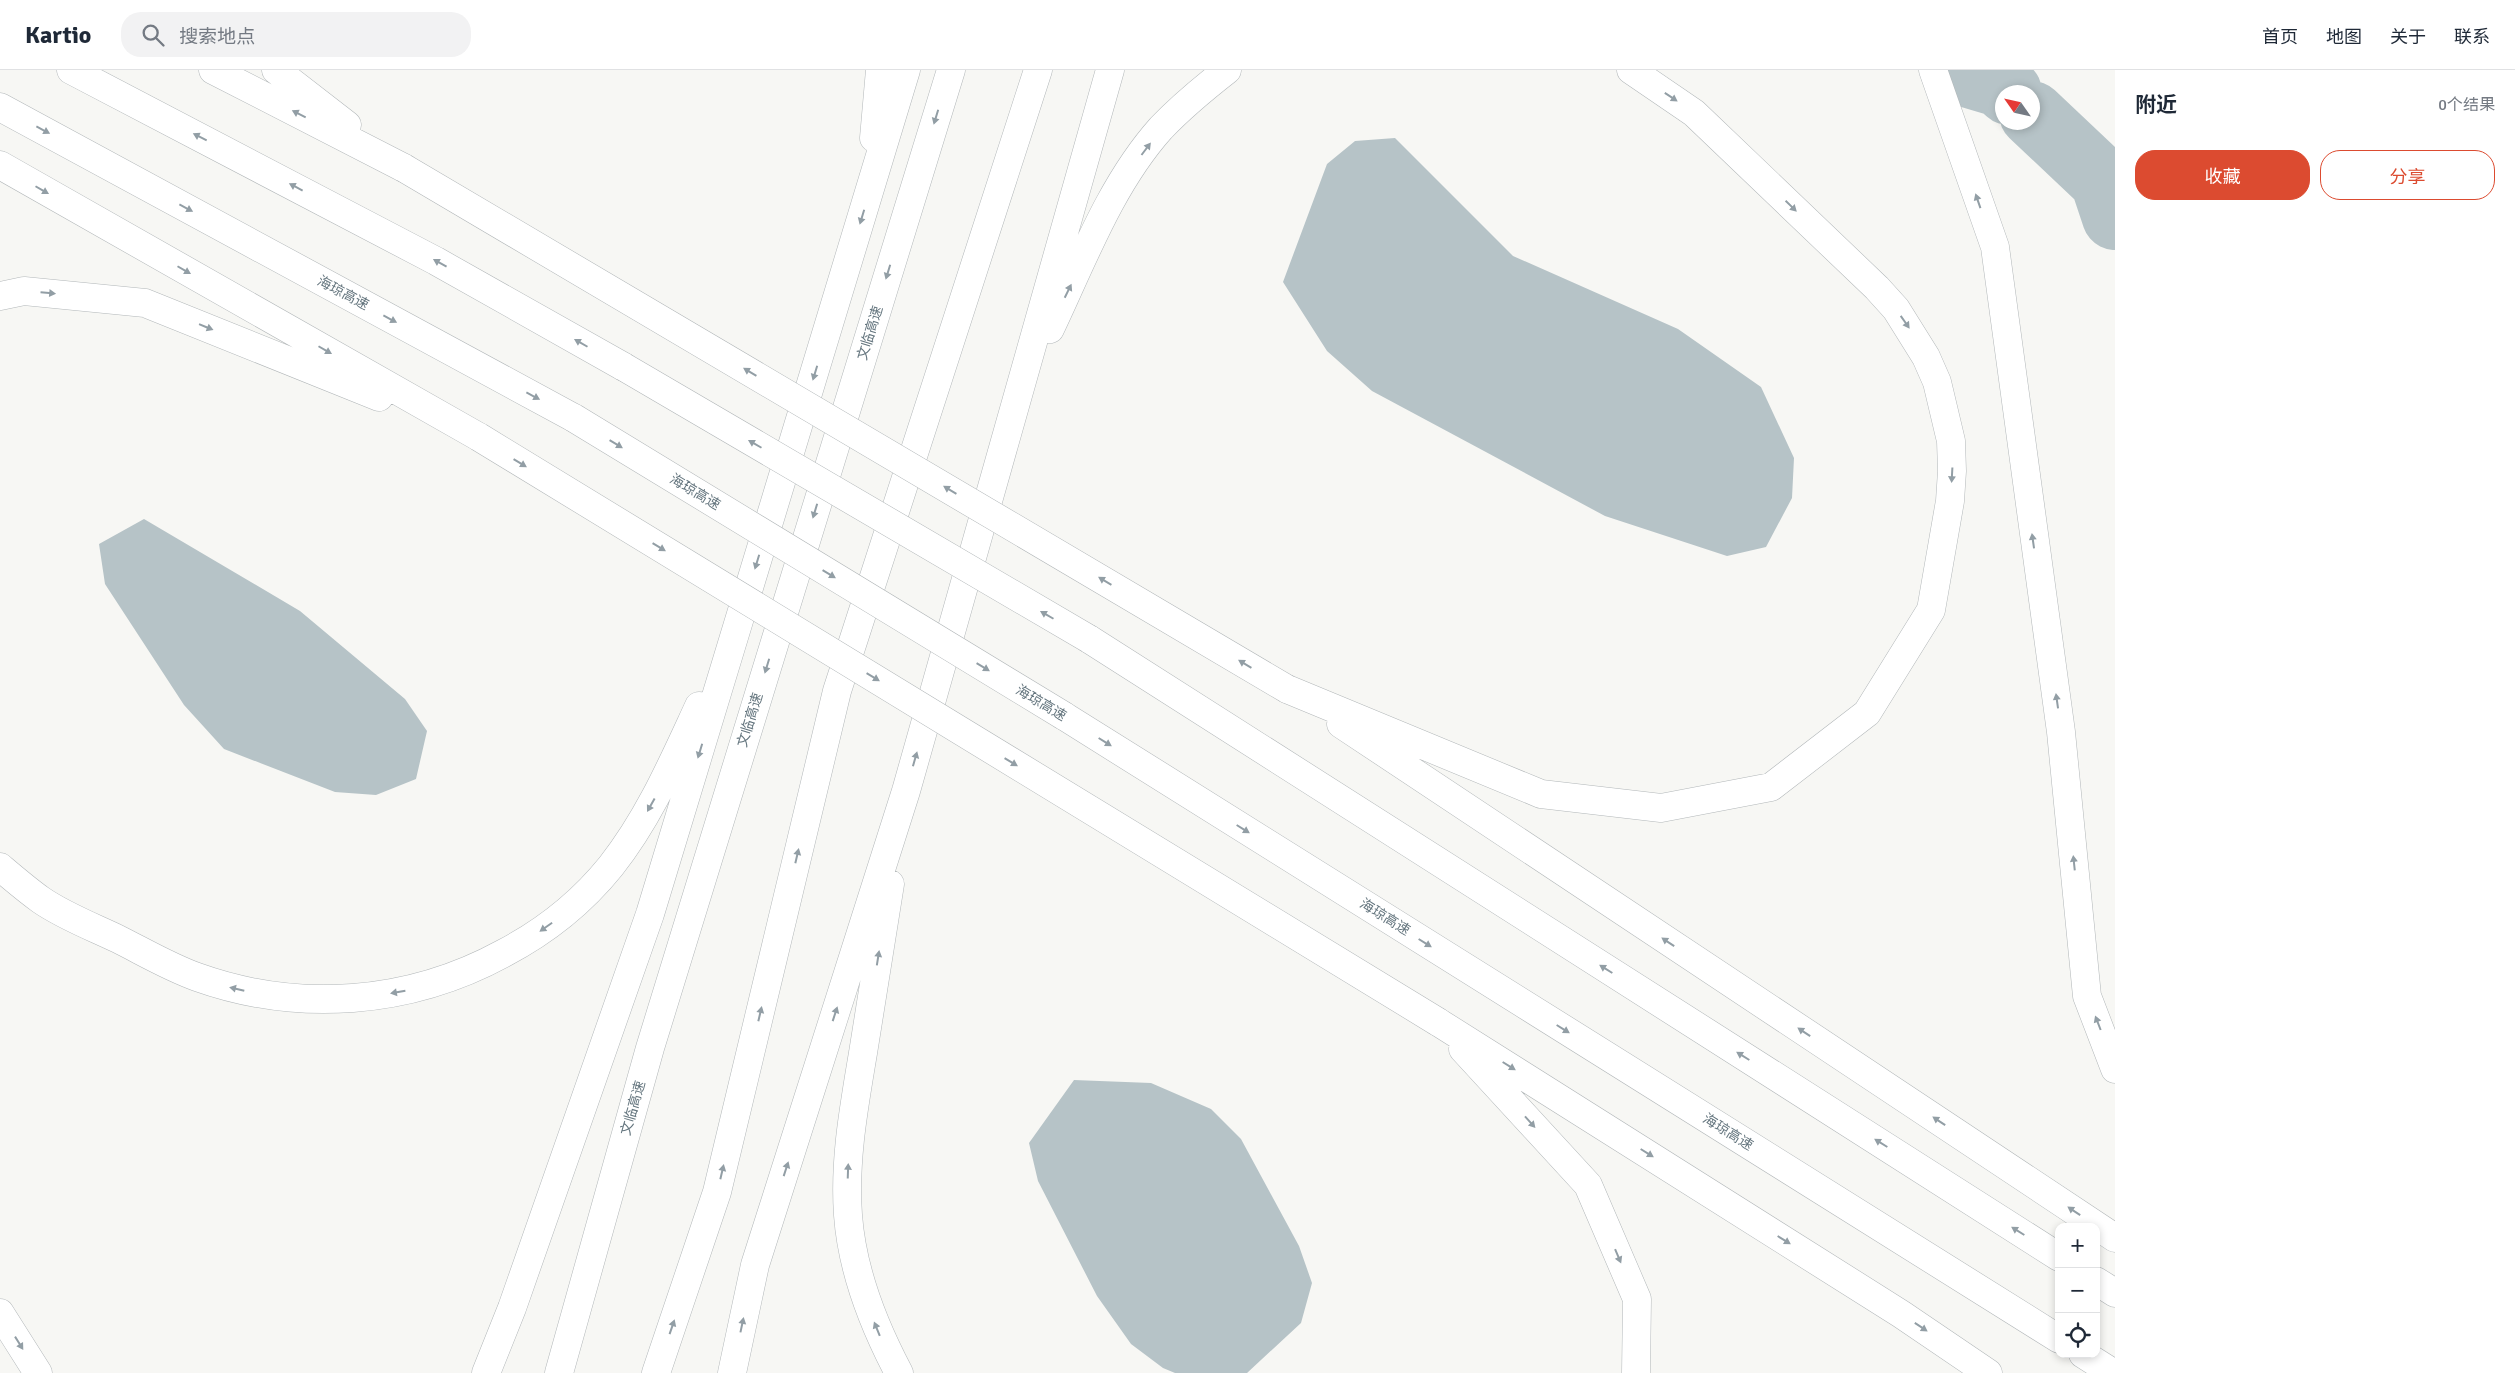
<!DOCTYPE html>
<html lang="zh">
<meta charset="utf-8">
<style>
:root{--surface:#fff;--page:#f2f2f3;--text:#1f2937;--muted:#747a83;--line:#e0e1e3;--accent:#dc4b30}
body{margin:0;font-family:Signika,"Noto Sans SC",sans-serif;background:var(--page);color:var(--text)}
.controls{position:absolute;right:15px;bottom:15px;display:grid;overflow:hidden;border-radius:10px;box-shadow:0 2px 8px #0003}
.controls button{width:45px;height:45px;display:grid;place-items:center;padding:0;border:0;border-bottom:1px solid var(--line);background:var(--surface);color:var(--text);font:25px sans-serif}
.compass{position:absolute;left:1995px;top:15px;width:45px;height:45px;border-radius:50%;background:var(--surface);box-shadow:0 2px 8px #0003;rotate:304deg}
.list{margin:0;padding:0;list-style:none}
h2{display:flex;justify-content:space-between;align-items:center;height:65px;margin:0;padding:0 20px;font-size:21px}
h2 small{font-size:16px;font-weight:400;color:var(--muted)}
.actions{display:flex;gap:10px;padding:15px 20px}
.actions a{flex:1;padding:11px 0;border:1px solid var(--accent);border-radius:20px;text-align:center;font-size:18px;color:var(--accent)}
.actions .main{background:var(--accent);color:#fff}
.icon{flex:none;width:28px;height:28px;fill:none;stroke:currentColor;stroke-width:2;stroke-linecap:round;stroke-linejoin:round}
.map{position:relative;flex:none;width:2115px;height:1303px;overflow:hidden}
header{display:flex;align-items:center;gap:30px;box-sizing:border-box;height:70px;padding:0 25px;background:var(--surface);border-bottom:1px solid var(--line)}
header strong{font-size:24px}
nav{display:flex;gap:28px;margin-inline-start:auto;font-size:18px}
.search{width:350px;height:45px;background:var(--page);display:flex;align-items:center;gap:12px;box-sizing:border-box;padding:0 18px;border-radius:20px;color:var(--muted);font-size:19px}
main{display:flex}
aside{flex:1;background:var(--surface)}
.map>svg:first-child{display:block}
.water{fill:#b6c3c7}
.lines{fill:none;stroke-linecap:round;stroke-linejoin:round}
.river{stroke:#b6c3c7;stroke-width:66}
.highway-casing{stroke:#b2b7b9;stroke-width:29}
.highway{stroke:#fff;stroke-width:28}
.highway-bridge-casing{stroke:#b2b7b9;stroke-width:29;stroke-linecap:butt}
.highway-bridge{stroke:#fff;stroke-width:28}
.oneway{fill:#929ea5}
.labels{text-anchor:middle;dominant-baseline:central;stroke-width:5;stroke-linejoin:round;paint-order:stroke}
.street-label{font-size:14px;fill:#64757e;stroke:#fff}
</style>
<header>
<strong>Kartio</strong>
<div class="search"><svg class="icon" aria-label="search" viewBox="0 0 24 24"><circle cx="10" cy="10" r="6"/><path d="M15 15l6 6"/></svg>搜索地点</div>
<nav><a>首页</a><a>地图</a><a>关于</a><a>联系</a></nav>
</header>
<main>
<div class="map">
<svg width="2115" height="1303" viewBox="0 0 2115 1303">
<rect width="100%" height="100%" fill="#f7f7f4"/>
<path class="water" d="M 1395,68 L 1513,186 L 1678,259 L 1761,317 L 1794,388 L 1792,428 L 1766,477 L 1727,486 L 1605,446 L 1372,321 L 1327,281 L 1283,212 L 1327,94 L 1355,71 Z
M 144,449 L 300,541 L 405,629 L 427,661 L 416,709 L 376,725 L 335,722 L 224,679 L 184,635 L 105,514 L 99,474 Z
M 1074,1010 L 1151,1013 L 1211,1039 L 1241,1069 L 1299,1176 L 1312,1213 L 1301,1253 L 1247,1303 L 1175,1303 L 1163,1298 L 1131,1274 L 1097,1226 L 1038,1111 L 1029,1073 Z"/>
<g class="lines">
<path class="river" d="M 1953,0 L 2000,14 L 2009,22
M 2032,44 L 2103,111 L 2115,147"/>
<g class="highway-casing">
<path id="highway" d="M 71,0 L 436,191 L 624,297
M 213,0 L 404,98
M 276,0 L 347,55
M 1933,0 L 1995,177 L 2061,662 L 2087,926 L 2115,999
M 0,37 L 574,348
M 874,68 L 880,0
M 0,95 L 479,367
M 0,226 L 24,221 L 145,233 L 379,327
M 1050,259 C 1082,192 1110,115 1161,58 C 1181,37 1204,18 1227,0
M 1089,569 L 2059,1187
M 1287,619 L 1541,724 L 1661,738 L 1771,717 L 1867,643 L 1931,540 L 1950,431 L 1952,401 L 1951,371 L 1937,312 L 1926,287 L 1896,239 L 1877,218 L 1694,43 L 1631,0
M 1064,646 L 2059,1269
M 1341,654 L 2115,1168
M 0,797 C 13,808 27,820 41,830 C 64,846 93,857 118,869 C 144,882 169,897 197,907 C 298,943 409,935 504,883 C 544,862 582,832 611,796 C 649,748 673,692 699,636
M 890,814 C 881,871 872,927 863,983 C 854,1037 844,1090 848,1145 C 852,1201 873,1254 899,1303
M 1438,952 L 1901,1244 L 1988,1303
M 1463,979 L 1588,1115 L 1637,1229 L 1636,1303
M 2096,1211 L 2115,1223
M 0,1243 L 38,1303
M 2083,1284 L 2113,1303
M 486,1303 L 512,1238 L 650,844 L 906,0
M 559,1303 L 650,978 L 951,0
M 656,1303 L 717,1122 L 837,621 L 1038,0
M 732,1303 L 755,1195 L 906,721 L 1110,0"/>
</g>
<use href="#highway" class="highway"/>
<g class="highway-bridge-casing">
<path id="highway-bridge" d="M 404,98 L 1287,619
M 624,297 L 1089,569
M 574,348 L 1064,646
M 479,367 L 1438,952"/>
</g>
<use href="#highway-bridge" class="highway-bridge"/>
</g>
<defs><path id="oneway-solid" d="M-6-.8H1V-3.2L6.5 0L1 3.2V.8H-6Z" transform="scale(1.25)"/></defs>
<g class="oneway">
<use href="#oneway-solid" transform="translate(1671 27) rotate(34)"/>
<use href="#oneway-solid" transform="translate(299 44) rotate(-153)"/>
<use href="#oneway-solid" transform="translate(936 47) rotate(107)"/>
<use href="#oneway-solid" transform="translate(43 60) rotate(28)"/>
<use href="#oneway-solid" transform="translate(200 67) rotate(-153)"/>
<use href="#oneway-solid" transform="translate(1146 79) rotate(-53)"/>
<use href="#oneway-solid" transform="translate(296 117) rotate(-152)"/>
<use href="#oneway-solid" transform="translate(42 120) rotate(30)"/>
<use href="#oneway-solid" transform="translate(1978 131) rotate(-109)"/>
<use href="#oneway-solid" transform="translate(1791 136) rotate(44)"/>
<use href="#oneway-solid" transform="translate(186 138) rotate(28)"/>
<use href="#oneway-solid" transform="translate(862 147) rotate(107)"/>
<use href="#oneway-solid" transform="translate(440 193) rotate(-151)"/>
<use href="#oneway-solid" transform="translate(184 200) rotate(30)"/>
<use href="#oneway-solid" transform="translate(888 202) rotate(107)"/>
<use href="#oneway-solid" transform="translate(1068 221) rotate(-64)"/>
<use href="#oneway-solid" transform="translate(48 223) rotate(5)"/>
<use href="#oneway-solid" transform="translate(390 249) rotate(28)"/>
<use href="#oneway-solid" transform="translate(1905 252) rotate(55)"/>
<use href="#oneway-solid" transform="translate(206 257) rotate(22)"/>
<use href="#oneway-solid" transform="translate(581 273) rotate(-150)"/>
<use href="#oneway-solid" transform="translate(325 280) rotate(30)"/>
<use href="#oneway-solid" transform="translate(750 302) rotate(-149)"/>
<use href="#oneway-solid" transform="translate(815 303) rotate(107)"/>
<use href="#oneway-solid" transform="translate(533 326) rotate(28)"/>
<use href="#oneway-solid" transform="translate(616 374) rotate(31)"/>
<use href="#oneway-solid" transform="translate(755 374) rotate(-150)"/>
<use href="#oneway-solid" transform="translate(520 393) rotate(31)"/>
<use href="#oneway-solid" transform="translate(1952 405) rotate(93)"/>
<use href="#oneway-solid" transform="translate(950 420) rotate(-149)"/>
<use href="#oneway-solid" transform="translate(815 441) rotate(107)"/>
<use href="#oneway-solid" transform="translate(2033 471) rotate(-98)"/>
<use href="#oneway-solid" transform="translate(659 477) rotate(31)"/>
<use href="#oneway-solid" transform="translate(757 492) rotate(107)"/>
<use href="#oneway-solid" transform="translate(829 504) rotate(31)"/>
<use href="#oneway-solid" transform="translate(1105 511) rotate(-149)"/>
<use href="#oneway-solid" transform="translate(1047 545) rotate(-150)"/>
<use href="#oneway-solid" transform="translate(1245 594) rotate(-149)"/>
<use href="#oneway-solid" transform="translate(767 596) rotate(107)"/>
<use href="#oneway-solid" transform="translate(983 597) rotate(31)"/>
<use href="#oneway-solid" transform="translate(873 607) rotate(31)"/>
<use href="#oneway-solid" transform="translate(2057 631) rotate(-98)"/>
<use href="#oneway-solid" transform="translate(1105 672) rotate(32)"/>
<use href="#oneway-solid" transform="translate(700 681) rotate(107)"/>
<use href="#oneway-solid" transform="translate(915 689) rotate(-74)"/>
<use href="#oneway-solid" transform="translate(1011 692) rotate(31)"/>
<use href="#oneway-solid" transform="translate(651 735) rotate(119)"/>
<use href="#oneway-solid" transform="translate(1243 759) rotate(32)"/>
<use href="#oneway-solid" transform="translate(797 786) rotate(-77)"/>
<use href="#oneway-solid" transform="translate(2074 793) rotate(-96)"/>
<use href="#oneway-solid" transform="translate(546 857) rotate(145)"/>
<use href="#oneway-solid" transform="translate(1668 872) rotate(-146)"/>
<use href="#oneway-solid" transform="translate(1425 873) rotate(32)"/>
<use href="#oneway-solid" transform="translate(878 888) rotate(-81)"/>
<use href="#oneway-solid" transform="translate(1606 899) rotate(-148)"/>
<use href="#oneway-solid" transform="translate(237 919) rotate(-167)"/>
<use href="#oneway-solid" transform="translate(398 922) rotate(170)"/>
<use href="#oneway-solid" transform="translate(760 944) rotate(-77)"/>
<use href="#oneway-solid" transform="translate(835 944) rotate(-72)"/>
<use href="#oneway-solid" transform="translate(2098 953) rotate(-111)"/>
<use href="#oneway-solid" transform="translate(1563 959) rotate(32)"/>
<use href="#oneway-solid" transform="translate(1804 962) rotate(-146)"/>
<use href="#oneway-solid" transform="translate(1743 986) rotate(-148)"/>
<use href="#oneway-solid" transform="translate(1509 996) rotate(32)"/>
<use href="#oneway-solid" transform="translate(1939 1051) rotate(-146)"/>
<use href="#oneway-solid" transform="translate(1530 1052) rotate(48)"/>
<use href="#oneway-solid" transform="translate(1881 1073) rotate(-148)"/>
<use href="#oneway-solid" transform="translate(1647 1083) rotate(32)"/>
<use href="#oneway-solid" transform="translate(786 1099) rotate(-72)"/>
<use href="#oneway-solid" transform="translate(848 1101) rotate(-88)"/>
<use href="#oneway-solid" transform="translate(722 1102) rotate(-77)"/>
<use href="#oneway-solid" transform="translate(2074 1141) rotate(-146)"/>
<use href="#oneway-solid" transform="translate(2018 1161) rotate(-148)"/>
<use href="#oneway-solid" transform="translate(1784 1170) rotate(32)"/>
<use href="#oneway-solid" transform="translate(1618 1186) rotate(67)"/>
<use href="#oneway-solid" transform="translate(742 1255) rotate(-78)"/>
<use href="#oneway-solid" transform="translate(672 1257) rotate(-71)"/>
<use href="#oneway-solid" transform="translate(1921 1257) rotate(34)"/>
<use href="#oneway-solid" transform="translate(877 1259) rotate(-112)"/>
<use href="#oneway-solid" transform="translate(19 1273) rotate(58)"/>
</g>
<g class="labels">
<g class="street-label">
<text transform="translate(343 223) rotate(28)">海琼高速</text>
<text transform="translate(870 263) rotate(-73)">文临高速</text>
<text transform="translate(695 422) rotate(31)">海琼高速</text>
<text transform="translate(1041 633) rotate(31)">海琼高速</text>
<text transform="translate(750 650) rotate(-73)">文临高速</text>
<text transform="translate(1385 847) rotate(32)">海琼高速</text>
<text transform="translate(633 1038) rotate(-74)">文临高速</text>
<text transform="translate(1728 1062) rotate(32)">海琼高速</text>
</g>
</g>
</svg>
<div class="controls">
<button>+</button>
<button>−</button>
<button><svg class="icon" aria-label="locate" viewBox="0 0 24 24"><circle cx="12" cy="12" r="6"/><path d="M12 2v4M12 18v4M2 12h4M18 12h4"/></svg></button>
</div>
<svg class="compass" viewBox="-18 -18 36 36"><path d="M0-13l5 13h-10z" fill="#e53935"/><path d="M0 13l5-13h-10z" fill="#747a83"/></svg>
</div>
<aside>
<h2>附近<small>0个结果</small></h2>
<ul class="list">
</ul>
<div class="actions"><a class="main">收藏</a><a>分享</a></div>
</aside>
</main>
